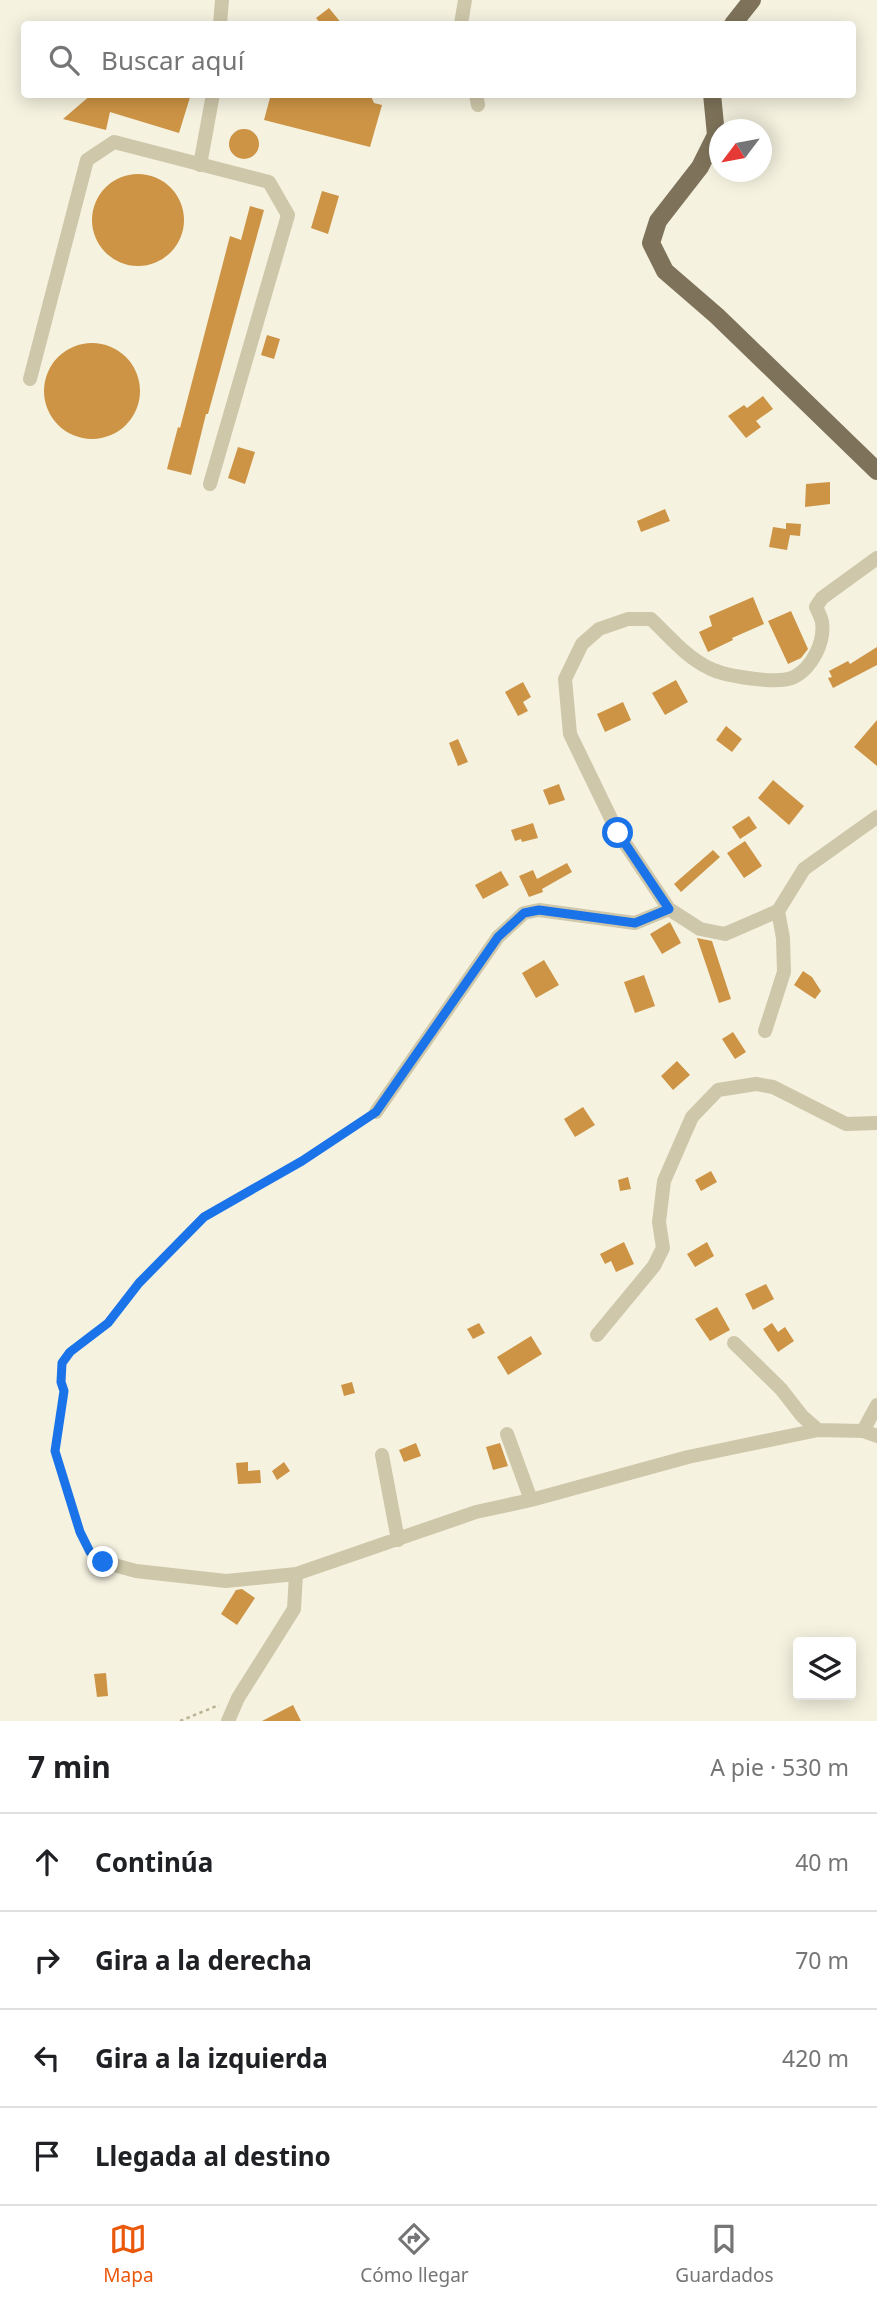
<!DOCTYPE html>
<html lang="es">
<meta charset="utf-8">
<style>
:root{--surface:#fff;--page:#f2f2f2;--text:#202124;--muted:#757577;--line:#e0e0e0;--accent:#ea580c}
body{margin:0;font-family:"Noto Sans",sans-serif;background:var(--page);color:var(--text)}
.controls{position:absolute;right:21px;bottom:21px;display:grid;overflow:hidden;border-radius:7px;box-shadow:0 4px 18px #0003}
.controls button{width:63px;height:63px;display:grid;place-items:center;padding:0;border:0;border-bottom:2px solid var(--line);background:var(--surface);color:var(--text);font:35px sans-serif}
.compass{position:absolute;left:709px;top:119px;width:63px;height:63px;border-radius:50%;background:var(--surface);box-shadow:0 4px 18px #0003;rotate:238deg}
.stop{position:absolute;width:21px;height:21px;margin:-16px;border:5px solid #1a73e8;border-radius:50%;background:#fff}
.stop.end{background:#1a73e8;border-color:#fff;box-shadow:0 2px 7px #0008}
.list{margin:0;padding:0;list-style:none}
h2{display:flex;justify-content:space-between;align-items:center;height:91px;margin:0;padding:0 28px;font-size:30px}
h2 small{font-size:23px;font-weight:400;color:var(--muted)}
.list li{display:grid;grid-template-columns:46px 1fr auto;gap:21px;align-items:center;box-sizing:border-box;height:98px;padding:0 28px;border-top:2px solid var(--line)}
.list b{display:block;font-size:26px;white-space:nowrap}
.list em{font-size:23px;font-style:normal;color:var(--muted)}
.icon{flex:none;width:38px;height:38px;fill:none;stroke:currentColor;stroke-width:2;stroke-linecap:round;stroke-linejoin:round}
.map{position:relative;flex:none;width:877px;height:1721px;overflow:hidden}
.search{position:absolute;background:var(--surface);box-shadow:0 4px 18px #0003;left:21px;right:21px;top:21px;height:77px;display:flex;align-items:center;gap:18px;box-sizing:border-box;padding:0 24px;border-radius:7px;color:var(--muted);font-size:26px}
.sheet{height:483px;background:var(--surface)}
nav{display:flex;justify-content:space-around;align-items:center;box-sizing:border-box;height:98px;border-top:2px solid var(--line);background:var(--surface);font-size:19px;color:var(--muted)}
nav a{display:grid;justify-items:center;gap:4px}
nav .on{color:var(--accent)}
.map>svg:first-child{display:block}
.building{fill:#cd9445}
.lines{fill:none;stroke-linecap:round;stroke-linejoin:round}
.path{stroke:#bab294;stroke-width:2.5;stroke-dasharray:3.5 3.5;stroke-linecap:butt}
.minor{stroke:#cec7aa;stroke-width:14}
.major{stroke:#7e735a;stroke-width:18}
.route{stroke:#1a73e8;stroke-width:9}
</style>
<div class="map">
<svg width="877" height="1721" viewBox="0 0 877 1721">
<rect width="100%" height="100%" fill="#f5f2e0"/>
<path class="building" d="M 329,8 L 342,24 L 321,24 L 316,18 Z
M 92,94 L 191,94 L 179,133 L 110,112 L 106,130 L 63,119 Z
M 271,94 L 370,94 L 374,103 L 382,105 L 370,147 L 264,120 Z
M229 144a15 15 0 1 1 30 0a15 15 0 1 1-30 0Z
M92 220a46 46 0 1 1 92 0a46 46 0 1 1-92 0Z
M 322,191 L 339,196 L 328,234 L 311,228 Z
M 250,206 L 264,210 L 208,414 L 206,414 L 191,475 L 167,469 L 178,427 L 180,428 L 230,236 L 241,240 Z
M 267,335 L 280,339 L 274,359 L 261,355 Z
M44 391a48 48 0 1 1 96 0a48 48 0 1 1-96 0Z
M 763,396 L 773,409 L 756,421 L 761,427 L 746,438 L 728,416 L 744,405 L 747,408 Z
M 238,447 L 255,452 L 245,484 L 228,478 Z
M 830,482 L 830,504 L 805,507 L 806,484 Z
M 665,509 L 670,521 L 641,532 L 637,521 Z
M 786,523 L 801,524 L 800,536 L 790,535 L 787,550 L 769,547 L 773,527 L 786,529 Z
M 753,597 L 764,624 L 732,638 L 733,640 L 708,652 L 699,632 L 712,626 L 709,616 Z
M 791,611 L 808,649 L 801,658 L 788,664 L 768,621 Z
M 877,647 L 877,665 L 833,688 L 828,678 L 832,677 L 829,671 L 848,661 L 850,664 Z
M 676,680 L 688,702 L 665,715 L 652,693 Z
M 523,682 L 531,697 L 523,702 L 528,711 L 518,716 L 505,692 Z
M 623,702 L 631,720 L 605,732 L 597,714 Z
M 877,720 L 877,766 L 854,747 Z
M 726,726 L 742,739 L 732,752 L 716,740 Z
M 458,739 L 468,762 L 458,766 L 449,743 Z
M 773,780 L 804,806 L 789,825 L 758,798 Z
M 559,784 L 565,800 L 549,805 L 543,790 Z
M 749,816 L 757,828 L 740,839 L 732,827 Z
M 533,823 L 538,838 L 522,842 L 521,839 L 515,841 L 511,830 Z
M 745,841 L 762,866 L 744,878 L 727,853 Z
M 713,850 L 720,857 L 681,892 L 674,884 Z
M 567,863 L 572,872 L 542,889 L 543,892 L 529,897 L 519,876 L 533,870 L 537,879 Z
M 501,871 L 509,885 L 483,899 L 475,885 Z
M 670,922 L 681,943 L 662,954 L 650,934 Z
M 697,938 L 712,941 L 731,999 L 719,1003 Z
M 544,960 L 559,985 L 536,998 L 522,973 Z
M 803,971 L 812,977 L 821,991 L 815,999 L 794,985 Z
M 644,975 L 655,1006 L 635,1013 L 624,982 Z
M 733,1032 L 746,1052 L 735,1059 L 722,1039 Z
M 677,1061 L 690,1075 L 673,1090 L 661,1076 Z
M 583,1107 L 595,1125 L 575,1137 L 564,1119 Z
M 711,1171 L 717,1182 L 701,1191 L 695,1180 Z
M 628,1177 L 631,1189 L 620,1191 L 618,1180 Z
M 624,1242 L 634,1264 L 616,1272 L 611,1261 L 605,1264 L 600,1254 Z
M 707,1242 L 714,1256 L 695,1267 L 687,1254 Z
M 766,1284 L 774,1299 L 753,1310 L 745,1294 Z
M 717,1307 L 730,1330 L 710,1341 L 695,1319 Z
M 479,1323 L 485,1333 L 473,1339 L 467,1329 Z
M 772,1323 L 778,1332 L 785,1327 L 794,1341 L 778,1352 L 763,1329 Z
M 531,1336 L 542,1354 L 508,1375 L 497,1357 Z
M 352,1382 L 355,1393 L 344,1396 L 341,1385 Z
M 416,1443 L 421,1456 L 404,1462 L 399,1450 Z
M 500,1443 L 508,1466 L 493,1470 L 486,1447 Z
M 248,1462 L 248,1471 L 260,1470 L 261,1483 L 238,1484 L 236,1463 Z
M 284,1462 L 290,1471 L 277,1480 L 272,1471 Z
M 242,1589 L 255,1598 L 237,1625 L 221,1614 L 236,1590 Z
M 106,1673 L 108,1696 L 97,1697 L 94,1674 Z
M 293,1705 L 301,1721 L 262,1721 Z"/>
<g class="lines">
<path class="path" d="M 93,1554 L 80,1532 L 56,1451 L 64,1391 L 61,1382 L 62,1363 L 70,1352 L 108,1323 L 139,1283 L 204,1217 L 302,1161 L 364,1119
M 180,1721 L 219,1705"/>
<path class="minor" d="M 220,24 L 222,0
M 461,24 L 465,0
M 476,94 L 478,105
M 200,165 L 213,94
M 30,379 L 87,160 L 114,142 L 269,182 L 288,215 L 210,484
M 877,558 L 822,598 L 816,607 C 818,611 821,617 822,622 C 825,642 812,668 794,677 C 779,685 724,676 709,668 C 686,657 669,636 651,619 L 628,619 L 599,629 L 582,644 L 565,679 L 570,734 L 618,833 L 669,909 L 700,929 L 725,934 L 778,911 L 804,869 L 877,817
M 765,1031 L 784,972 L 783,938 L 778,911
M 376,1112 L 498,937 L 524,913 L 539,910 L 635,923 L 669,909
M 597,1335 L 654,1266 L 663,1248 L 659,1222 L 664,1181 L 692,1117 L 718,1090 L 756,1084 L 773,1087 L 846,1124 L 877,1123
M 734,1343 L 781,1389 L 802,1416 L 818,1430
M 863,1431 L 877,1405
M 507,1434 L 531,1500
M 382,1455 L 398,1540
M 103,1562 L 136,1571 L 226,1581 L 296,1574 L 476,1512 L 531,1500 L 688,1457 L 818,1430 L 863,1431 L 877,1436
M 228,1721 L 238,1698 L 294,1609 L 296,1574"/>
<path class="major" d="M 733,24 L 752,0
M 712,94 L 716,135 L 700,167 L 658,221 L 651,243 L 665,271 L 717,316 L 877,471"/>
</g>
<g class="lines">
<path class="route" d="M 103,1562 L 90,1552 L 80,1532 L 55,1451 L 64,1391 L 61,1382 L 62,1363 L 70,1352 L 108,1323 L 139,1283 L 204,1217 L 302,1161 L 376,1112 L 498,937 L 524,913 L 539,910 L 635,923 L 669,909 L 618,833"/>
</g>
</svg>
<div class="controls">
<button><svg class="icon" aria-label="layers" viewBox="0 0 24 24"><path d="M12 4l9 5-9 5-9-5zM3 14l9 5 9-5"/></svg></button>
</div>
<svg class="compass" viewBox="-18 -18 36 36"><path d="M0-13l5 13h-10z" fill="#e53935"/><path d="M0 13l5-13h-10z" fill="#757577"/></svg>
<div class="stop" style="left:618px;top:833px"></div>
<div class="stop end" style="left:103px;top:1562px"></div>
<div class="search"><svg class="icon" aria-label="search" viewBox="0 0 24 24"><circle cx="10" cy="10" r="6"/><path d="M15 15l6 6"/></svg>Buscar aquí</div>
</div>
<section class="sheet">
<h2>7 min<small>A pie · 530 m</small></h2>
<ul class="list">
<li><svg class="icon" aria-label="ahead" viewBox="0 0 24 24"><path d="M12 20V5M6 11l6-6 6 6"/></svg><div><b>Continúa</b></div><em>40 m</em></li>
<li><svg class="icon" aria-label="right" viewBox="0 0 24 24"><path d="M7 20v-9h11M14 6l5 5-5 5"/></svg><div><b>Gira a la derecha</b></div><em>70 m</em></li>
<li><svg class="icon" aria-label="left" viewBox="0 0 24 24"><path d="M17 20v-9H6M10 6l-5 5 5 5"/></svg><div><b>Gira a la izquierda</b></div><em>420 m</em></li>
<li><svg class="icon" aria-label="arrive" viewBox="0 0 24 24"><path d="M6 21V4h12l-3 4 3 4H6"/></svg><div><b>Llegada al destino</b></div></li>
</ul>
</section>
<nav>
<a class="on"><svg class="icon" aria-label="map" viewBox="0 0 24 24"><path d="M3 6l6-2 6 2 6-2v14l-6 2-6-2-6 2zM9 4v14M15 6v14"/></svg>Mapa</a>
<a><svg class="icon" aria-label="directions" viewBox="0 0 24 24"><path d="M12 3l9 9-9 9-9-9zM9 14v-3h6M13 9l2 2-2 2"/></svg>Cómo llegar</a>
<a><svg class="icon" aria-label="saved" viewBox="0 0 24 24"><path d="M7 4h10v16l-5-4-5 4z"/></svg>Guardados</a>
</nav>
